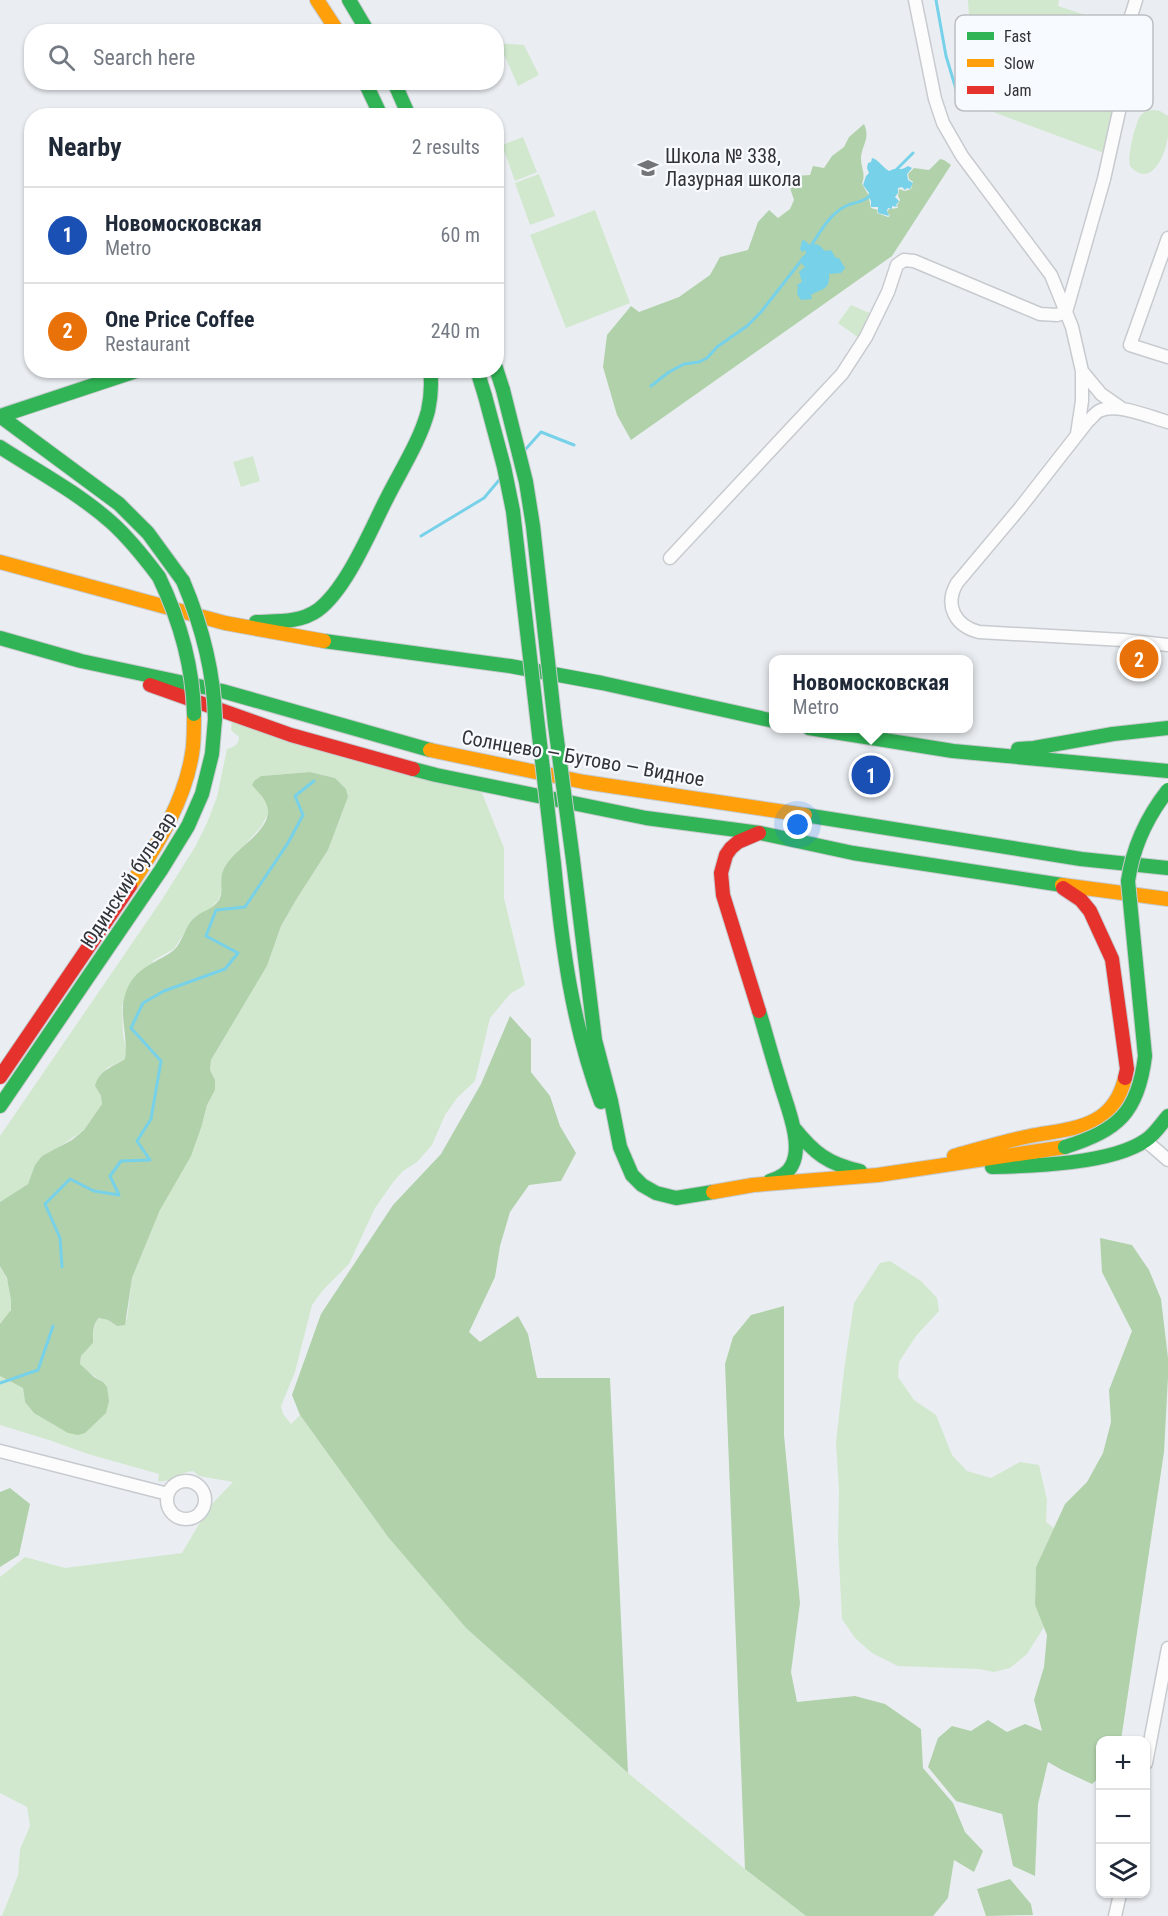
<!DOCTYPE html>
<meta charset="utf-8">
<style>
:root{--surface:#fff;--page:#f6f6f7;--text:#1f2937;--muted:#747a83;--line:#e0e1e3;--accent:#727478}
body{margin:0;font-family:"Roboto Condensed",sans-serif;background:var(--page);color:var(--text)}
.controls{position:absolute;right:18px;bottom:18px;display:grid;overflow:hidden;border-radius:12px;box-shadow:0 2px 4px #0004}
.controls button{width:54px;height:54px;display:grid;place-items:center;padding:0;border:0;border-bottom:2px solid var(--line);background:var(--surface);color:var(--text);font:30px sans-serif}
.you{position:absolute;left:798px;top:825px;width:21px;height:21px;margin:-15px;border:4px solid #fff;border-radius:50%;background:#1a73e8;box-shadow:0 0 0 9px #1a73e833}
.badge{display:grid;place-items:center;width:39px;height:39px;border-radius:50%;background:var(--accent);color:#fff;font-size:20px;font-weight:700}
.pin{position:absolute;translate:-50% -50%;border:3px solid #fff;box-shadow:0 2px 6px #0006}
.popup{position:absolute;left:769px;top:655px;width:204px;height:78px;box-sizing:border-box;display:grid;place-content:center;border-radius:12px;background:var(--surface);filter:drop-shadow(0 2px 4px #0005);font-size:20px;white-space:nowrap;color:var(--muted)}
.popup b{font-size:22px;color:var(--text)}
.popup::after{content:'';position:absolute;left:50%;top:100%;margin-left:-12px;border:12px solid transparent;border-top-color:var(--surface)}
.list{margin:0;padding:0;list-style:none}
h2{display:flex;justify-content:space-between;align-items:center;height:78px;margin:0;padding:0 24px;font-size:26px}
h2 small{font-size:20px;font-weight:400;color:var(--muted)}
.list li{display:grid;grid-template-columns:39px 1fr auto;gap:18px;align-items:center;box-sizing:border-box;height:96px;padding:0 24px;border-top:2px solid var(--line)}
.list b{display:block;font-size:22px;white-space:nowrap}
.list p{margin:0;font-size:20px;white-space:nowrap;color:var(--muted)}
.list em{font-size:20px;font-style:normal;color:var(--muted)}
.icon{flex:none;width:33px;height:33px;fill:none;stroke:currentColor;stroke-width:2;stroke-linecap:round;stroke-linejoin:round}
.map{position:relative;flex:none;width:1168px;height:1916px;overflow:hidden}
.search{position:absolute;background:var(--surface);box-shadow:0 2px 4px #0004;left:24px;top:24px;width:480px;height:66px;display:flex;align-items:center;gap:15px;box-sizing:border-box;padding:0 21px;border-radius:24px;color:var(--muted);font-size:22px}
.panel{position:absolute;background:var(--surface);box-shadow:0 2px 4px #0004;left:24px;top:108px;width:480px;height:270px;border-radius:24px}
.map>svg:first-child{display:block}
.green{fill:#d1e8ce}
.forest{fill:#b1d1aa}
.water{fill:#77d1e8}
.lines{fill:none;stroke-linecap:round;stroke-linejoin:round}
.stream{stroke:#77d1e8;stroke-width:3}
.street-casing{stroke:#c7cace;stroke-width:15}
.fast-casing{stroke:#c7cace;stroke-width:16}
.slow-casing{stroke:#c7cace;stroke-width:16}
.jam-casing{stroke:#c7cace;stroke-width:16}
.street{stroke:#fcfcfd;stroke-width:12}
.fast{stroke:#30b455;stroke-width:14}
.slow{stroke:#ff9f0a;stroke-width:14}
.jam{stroke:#e5322d;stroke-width:14}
.fast-bridge-casing{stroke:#c7cace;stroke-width:16;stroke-linecap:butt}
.fast-bridge{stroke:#30b455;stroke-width:14}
.labels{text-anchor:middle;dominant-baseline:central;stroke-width:4.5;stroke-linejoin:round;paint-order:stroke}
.poi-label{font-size:20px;fill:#313337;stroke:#f7fafe;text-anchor:start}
.street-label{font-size:20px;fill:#313337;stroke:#f7fafe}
.key{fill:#f7fafe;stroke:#bcbec2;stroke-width:1.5}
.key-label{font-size:16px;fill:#313337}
</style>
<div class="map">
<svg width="1168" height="1916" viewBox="0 0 1168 1916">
<rect width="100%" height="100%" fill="#eaeef2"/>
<path class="green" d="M 968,0 L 1059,0 L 1058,6 L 1113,24 L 1120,31 L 1126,43 L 1123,70 L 1104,153 L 974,105 Z
M 499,43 L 524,45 L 539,75 L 518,86 Z
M 1154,110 L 1160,111 L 1168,116 C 1168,123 1168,130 1168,136 C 1166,154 1151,190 1130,166 C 1127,157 1135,123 1141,115 C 1145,111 1149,110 1154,110 Z
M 523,137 L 537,172 L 515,181 L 502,145 Z
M 539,174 L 555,216 L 530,225 L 515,183 Z
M 595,210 L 630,303 L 566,328 L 530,235 Z
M 851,305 L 872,314 L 859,338 L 838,323 Z
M 253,456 L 260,481 L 241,487 L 233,462 Z
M 232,718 L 482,793 L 504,848 L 504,898 L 525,985 L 510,994 L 490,1018 L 475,1081 L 457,1098 L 445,1115 L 432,1145 L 417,1162 L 403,1171 L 394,1181 L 375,1208 L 349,1264 L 323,1290 L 312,1305 L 295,1372 L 281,1406 L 283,1414 L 291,1424 L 300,1415 L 388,1537 L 466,1628 L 628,1773 L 745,1869 L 806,1916 L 2,1916 L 18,1875 L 20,1849 L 30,1826 L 27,1807 L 0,1793 L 0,1577 L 25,1557 L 65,1568 L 182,1553 L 209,1507 L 233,1482 L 199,1476 L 193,1471 C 178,1472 174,1483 158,1481 L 159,1474 L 88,1454 L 52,1441 L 0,1425 L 0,1376 L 23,1388 L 25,1402 L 103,1382 L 87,1371 L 80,1364 L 81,1356 L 93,1343 C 93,1334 92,1324 99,1318 L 108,1320 L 117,1326 L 127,1319 L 132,1278 L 160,1210 L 202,1125 L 207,1105 L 215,1090 L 215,1080 L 210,1070 L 211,1060 L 267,966 L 281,926 L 296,900 L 328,850 L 348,797 L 335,778 L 310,772 L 261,776 L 260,795 L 267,802 L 268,814 L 261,827 L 226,865 L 222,890 L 218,900 L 211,908 L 195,916 L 174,949 L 154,960 L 122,1006 L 123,1034 L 126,1050 L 125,1059 L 107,1068 L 95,1086 L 101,1096 L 102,1104 L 84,1130 L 59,1147 L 31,1178 L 28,1184 L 0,1202 L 0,1136 L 161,901 L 195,847 L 207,823 L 217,797 L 227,749 C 234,747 239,745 239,737 L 231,730 Z
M 890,1261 L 921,1281 L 937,1298 L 939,1311 L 916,1336 L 899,1362 L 898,1377 L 914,1400 L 936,1415 L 952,1455 L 967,1471 L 991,1478 L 1020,1462 L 1039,1465 L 1047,1500 L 1046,1522 L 1054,1528 L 1036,1567 L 1035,1605 L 1044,1627 L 1027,1654 L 1010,1668 L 994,1672 L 979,1669 L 898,1666 L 872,1653 L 855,1638 L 842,1619 L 838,1540 L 839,1490 L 836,1443 L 844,1370 L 854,1303 L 880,1263 Z
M 0,1266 C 7,1276 14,1296 11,1308 C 10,1314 4,1320 0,1324 Z"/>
<path class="forest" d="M 864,124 C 871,139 861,146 861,159 C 861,168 866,173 862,184 L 868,194 L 871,208 L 878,210 L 877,213 L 888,217 L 890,216 L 887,212 L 889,209 L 898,208 L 897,205 L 900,200 L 898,196 L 899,189 L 905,191 L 911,189 L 913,182 L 909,179 L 908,174 L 914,168 L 929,170 L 940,159 L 944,160 L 951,165 L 892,256 L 631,440 L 617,415 L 603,367 L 607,335 L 631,306 L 639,312 L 679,297 L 710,275 L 720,257 L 748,250 L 758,222 L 769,210 L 778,218 L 790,209 L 794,200 L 789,185 L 795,176 L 810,175 L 813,166 L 824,168 L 832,156 L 844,147 L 849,137 Z
M 310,772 L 335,778 L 346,789 L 348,797 L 328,850 L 296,900 L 281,926 L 267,966 L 211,1060 L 210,1070 L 215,1080 L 215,1090 L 207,1105 L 202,1125 L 191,1156 L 160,1210 L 132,1278 L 125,1325 L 117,1326 L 108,1320 L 99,1318 C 92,1324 93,1334 93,1343 L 81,1356 L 80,1364 L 94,1377 L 103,1382 L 107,1387 L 109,1401 L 106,1413 L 85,1433 L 78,1435 L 68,1433 L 34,1413 L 25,1402 L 23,1388 L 0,1376 L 0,1324 L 11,1310 L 11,1300 L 7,1278 L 0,1266 L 0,1202 L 28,1184 L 35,1165 L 42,1156 L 72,1140 L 84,1130 L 102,1104 L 101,1096 L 95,1086 C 99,1070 113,1067 125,1059 C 129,1031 115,1010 130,983 C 140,966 160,961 174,950 C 183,941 185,927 193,919 C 200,911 213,910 219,900 C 225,889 217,879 226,865 C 236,848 267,833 268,812 C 268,800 259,794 252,785 L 254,781 L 261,776 Z
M 510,1016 L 531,1039 L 531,1072 L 550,1096 L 560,1126 L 576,1153 L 561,1181 L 529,1185 L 510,1212 L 500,1246 L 495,1277 L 469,1332 L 480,1342 L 518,1316 L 528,1334 L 537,1378 L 610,1378 L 628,1773 L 466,1628 L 388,1537 L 300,1415 L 292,1395 L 321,1314 L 393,1205 L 441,1154 L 481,1084 Z
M 1100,1238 L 1132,1245 L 1149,1270 L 1161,1299 L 1168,1358 L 1168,1377 L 1164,1452 L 1121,1740 L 1100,1740 L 1100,1777 L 1092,1784 L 1062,1770 L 1048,1762 L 1038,1804 L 1035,1876 L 1013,1866 L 1002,1814 L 956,1801 L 928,1767 L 938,1738 L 952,1726 L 971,1731 L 988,1720 L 1007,1732 L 1025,1724 L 1042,1731 L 1034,1700 L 1044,1667 L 1047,1635 L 1035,1605 L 1036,1567 L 1065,1504 L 1087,1482 L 1103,1453 L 1111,1422 L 1109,1390 L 1132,1331 L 1102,1272 Z
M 784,1306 L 784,1435 L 800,1603 L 791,1672 L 797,1702 L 855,1696 L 885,1704 L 921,1729 L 923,1768 L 953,1803 L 965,1832 L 983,1851 L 974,1872 L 954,1860 L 948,1898 L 933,1916 L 806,1916 L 745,1869 L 725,1364 L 733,1337 L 751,1315 Z
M 10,1488 L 30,1504 L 19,1555 L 0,1567 L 0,1492 Z
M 1010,1879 L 1031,1904 L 1033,1915 L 986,1916 L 977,1889 Z"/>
<path class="water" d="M 872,158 C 878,159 883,168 889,171 L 894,169 C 899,169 903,170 908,166 L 912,168 L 907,174 L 908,180 L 913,183 L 910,189 L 907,188 L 905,190 L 902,187 L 898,188 L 898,193 L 895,197 L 899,201 L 896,205 L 897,207 L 892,206 L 892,209 L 888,208 L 887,211 L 889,216 L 878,213 L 878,207 L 871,207 L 871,201 L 868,196 L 869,193 L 863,185 L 866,176 L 869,173 L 867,168 L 868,163 L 871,162 Z
M 804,240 L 811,246 L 813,244 L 819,245 L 825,251 L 831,250 L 836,258 L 839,258 L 845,268 L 841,273 L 829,274 C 830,291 822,288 811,295 L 812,299 L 801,300 L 797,294 L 798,287 L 797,285 L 802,282 L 799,272 L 805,267 L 802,264 L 801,259 L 805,255 L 806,250 L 802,252 L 800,249 L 802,241 Z"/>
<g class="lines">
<path class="stream" d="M 936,0 L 946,56 L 959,99
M 895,171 L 913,153
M 809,249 C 819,234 829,214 846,206 C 856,201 861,204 871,195
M 651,386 L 669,372 L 684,364 L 699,362 L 707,358 L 717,347 L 747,326 L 761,312 L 804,257
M 524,451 L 541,432 L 574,445
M 421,536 L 484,498 L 500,479
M 62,1267 L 60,1238 L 45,1204 L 70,1179 L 94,1191 L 119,1195 L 110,1176 L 121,1161 L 150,1160 L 137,1141 L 151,1119 L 161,1061 L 131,1028 L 143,1003 L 164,991 L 225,969 L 238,953 L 206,936 L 216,910 L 245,907 L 288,843 L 303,815 L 295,796 L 314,781
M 0,1383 L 38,1370 L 53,1326"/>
<g class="street-casing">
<path id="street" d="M 915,0 L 935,99 L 943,123 L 962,156 L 1051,275 L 1072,327 L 1082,371 L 1082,401 L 1077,434
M 1168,238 L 1130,345 L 1168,357
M 1082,371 L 1101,394 L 1121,408
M 1168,422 C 1150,417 1116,402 1099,411 C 1095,413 1092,418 1088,421 L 1020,508 L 957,583 C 944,605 955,626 979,632 L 1123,640 L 1168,645
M 670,558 L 842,374 L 866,337 L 888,292 L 897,265 L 904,260 L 914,261 L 1040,314 L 1057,315 L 1066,312 L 1104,179 L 1132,53 L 1133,42 L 1128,34 L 1127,29 L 1136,0
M 1146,1141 L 1168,1160
M 0,1451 L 168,1494
M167 1500a19 19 0 1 1 38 0a19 19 0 1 1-38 0Z
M 1146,1763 L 1168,1648
M 1115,1916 L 1120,1894"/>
</g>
<g class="fast-casing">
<path id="fast" d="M 349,0 L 368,32
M 365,82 L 381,116
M 394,82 L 409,116
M 496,368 L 503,390
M 477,370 L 485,396
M 0,416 L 119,504 L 148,533 L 183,581
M 0,416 L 139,370
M 0,447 C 37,471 77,492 111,522 C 129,538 144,557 159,577
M 256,622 C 277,621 300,623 318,610 C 347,588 370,531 387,498 C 401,470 420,441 428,411 C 431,397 432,384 430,370
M 0,638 L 81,661 L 222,691 L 430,750
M 324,641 L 510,666 L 602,683 L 774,721
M 809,728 L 953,751 L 1168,771
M 1018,749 L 1034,748 L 1113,734 L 1168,728
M 413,769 L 436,775 L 646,818 L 760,833 L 853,853 L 1062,885
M 805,815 L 1081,859 L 1168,868
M 573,860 L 595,1040 L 611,1101 L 620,1147 L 632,1175 L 642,1185 L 656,1193 L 676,1198 L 713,1192
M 554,864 C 562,946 572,1024 601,1102
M 759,1011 C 766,1034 772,1057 779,1079 C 785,1102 804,1143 792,1165 C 788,1174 779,1178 770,1181
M 0,1106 L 161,870 L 188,826 L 202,794 L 212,754 L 215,719
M 794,1128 C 814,1153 828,1164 860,1171
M 992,1167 C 1033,1166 1112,1164 1146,1140 C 1155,1134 1161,1124 1168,1116"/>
</g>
<g class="slow-casing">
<path id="slow" d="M 317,0 L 338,32
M 0,562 L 225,623 L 324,641
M 430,750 L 584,782 L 805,815
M 1062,885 L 1168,899
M 130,886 C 158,844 187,798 193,747 C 194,736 194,725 194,714
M 954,1156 C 979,1149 1005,1141 1030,1136 C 1072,1128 1113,1129 1125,1078
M 713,1192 L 753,1185 L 878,1175 L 1065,1147"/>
</g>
<g class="jam-casing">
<path id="jam" d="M 150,685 L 291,735 L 413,769
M 759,833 L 738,842 L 731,848 L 726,855 L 721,873 L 723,895 L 759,1011
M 1063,888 L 1081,900 L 1090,911 L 1112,959 L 1127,1069 L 1125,1078
M 0,1077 L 130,886"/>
</g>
<use href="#street" class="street"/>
<use href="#fast" class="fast"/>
<use href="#slow" class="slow"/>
<use href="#jam" class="jam"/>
<g class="fast-bridge-casing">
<path id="fast-bridge" d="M 503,390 L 526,482 L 533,526 L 555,725 L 573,860
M 485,396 L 504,467 L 513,511 L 554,864
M 159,577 C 180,621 193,665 194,714
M 183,581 C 202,626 214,670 215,719
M 1065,1147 C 1118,1130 1138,1113 1145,1056 L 1128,881 C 1133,846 1146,818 1168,790"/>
</g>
<use href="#fast-bridge" class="fast-bridge"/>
</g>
<defs>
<g id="school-bare" transform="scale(1.62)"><path d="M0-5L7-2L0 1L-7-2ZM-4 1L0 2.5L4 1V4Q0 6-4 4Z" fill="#727478" stroke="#f7fafe" stroke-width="2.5" paint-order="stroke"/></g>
</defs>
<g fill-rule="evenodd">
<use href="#school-bare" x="648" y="168"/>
</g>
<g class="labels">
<g class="poi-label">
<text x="665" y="156">Школа № 338,<tspan x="665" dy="23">Лазурная школа</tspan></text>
</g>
<g class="street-label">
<text transform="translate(583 758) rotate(10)">Солнцево — Бутово — Видное</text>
<text transform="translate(128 880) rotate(-57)">Юдинский бульвар</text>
</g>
</g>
<rect x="955" y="15" width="198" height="96" rx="9" class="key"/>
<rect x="967" y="32" width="27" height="8" fill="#30b455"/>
<rect x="967" y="59" width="27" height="8" fill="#ff9f0a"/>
<rect x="967" y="86" width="27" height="8" fill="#e5322d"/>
<g class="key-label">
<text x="1004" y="42">Fast</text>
<text x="1004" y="69">Slow</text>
<text x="1004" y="96">Jam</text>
</g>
</svg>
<div class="controls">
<button>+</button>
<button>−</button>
<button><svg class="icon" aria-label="layers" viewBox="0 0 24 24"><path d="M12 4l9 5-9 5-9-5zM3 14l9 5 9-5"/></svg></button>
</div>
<div class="you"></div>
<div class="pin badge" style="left:871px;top:775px;background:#1a4fb4">1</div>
<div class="popup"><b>Новомосковская</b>Metro</div>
<div class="pin badge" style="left:1139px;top:659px;background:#e8710a">2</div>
<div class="search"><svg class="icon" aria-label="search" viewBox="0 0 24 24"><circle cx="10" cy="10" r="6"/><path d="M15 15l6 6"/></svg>Search here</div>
<section class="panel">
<h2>Nearby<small>2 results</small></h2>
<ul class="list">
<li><span class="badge" style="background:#1a4fb4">1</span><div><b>Новомосковская</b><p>Metro</p></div><em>60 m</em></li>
<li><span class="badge" style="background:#e8710a">2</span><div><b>One Price Coffee</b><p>Restaurant</p></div><em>240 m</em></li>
</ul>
</section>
</div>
